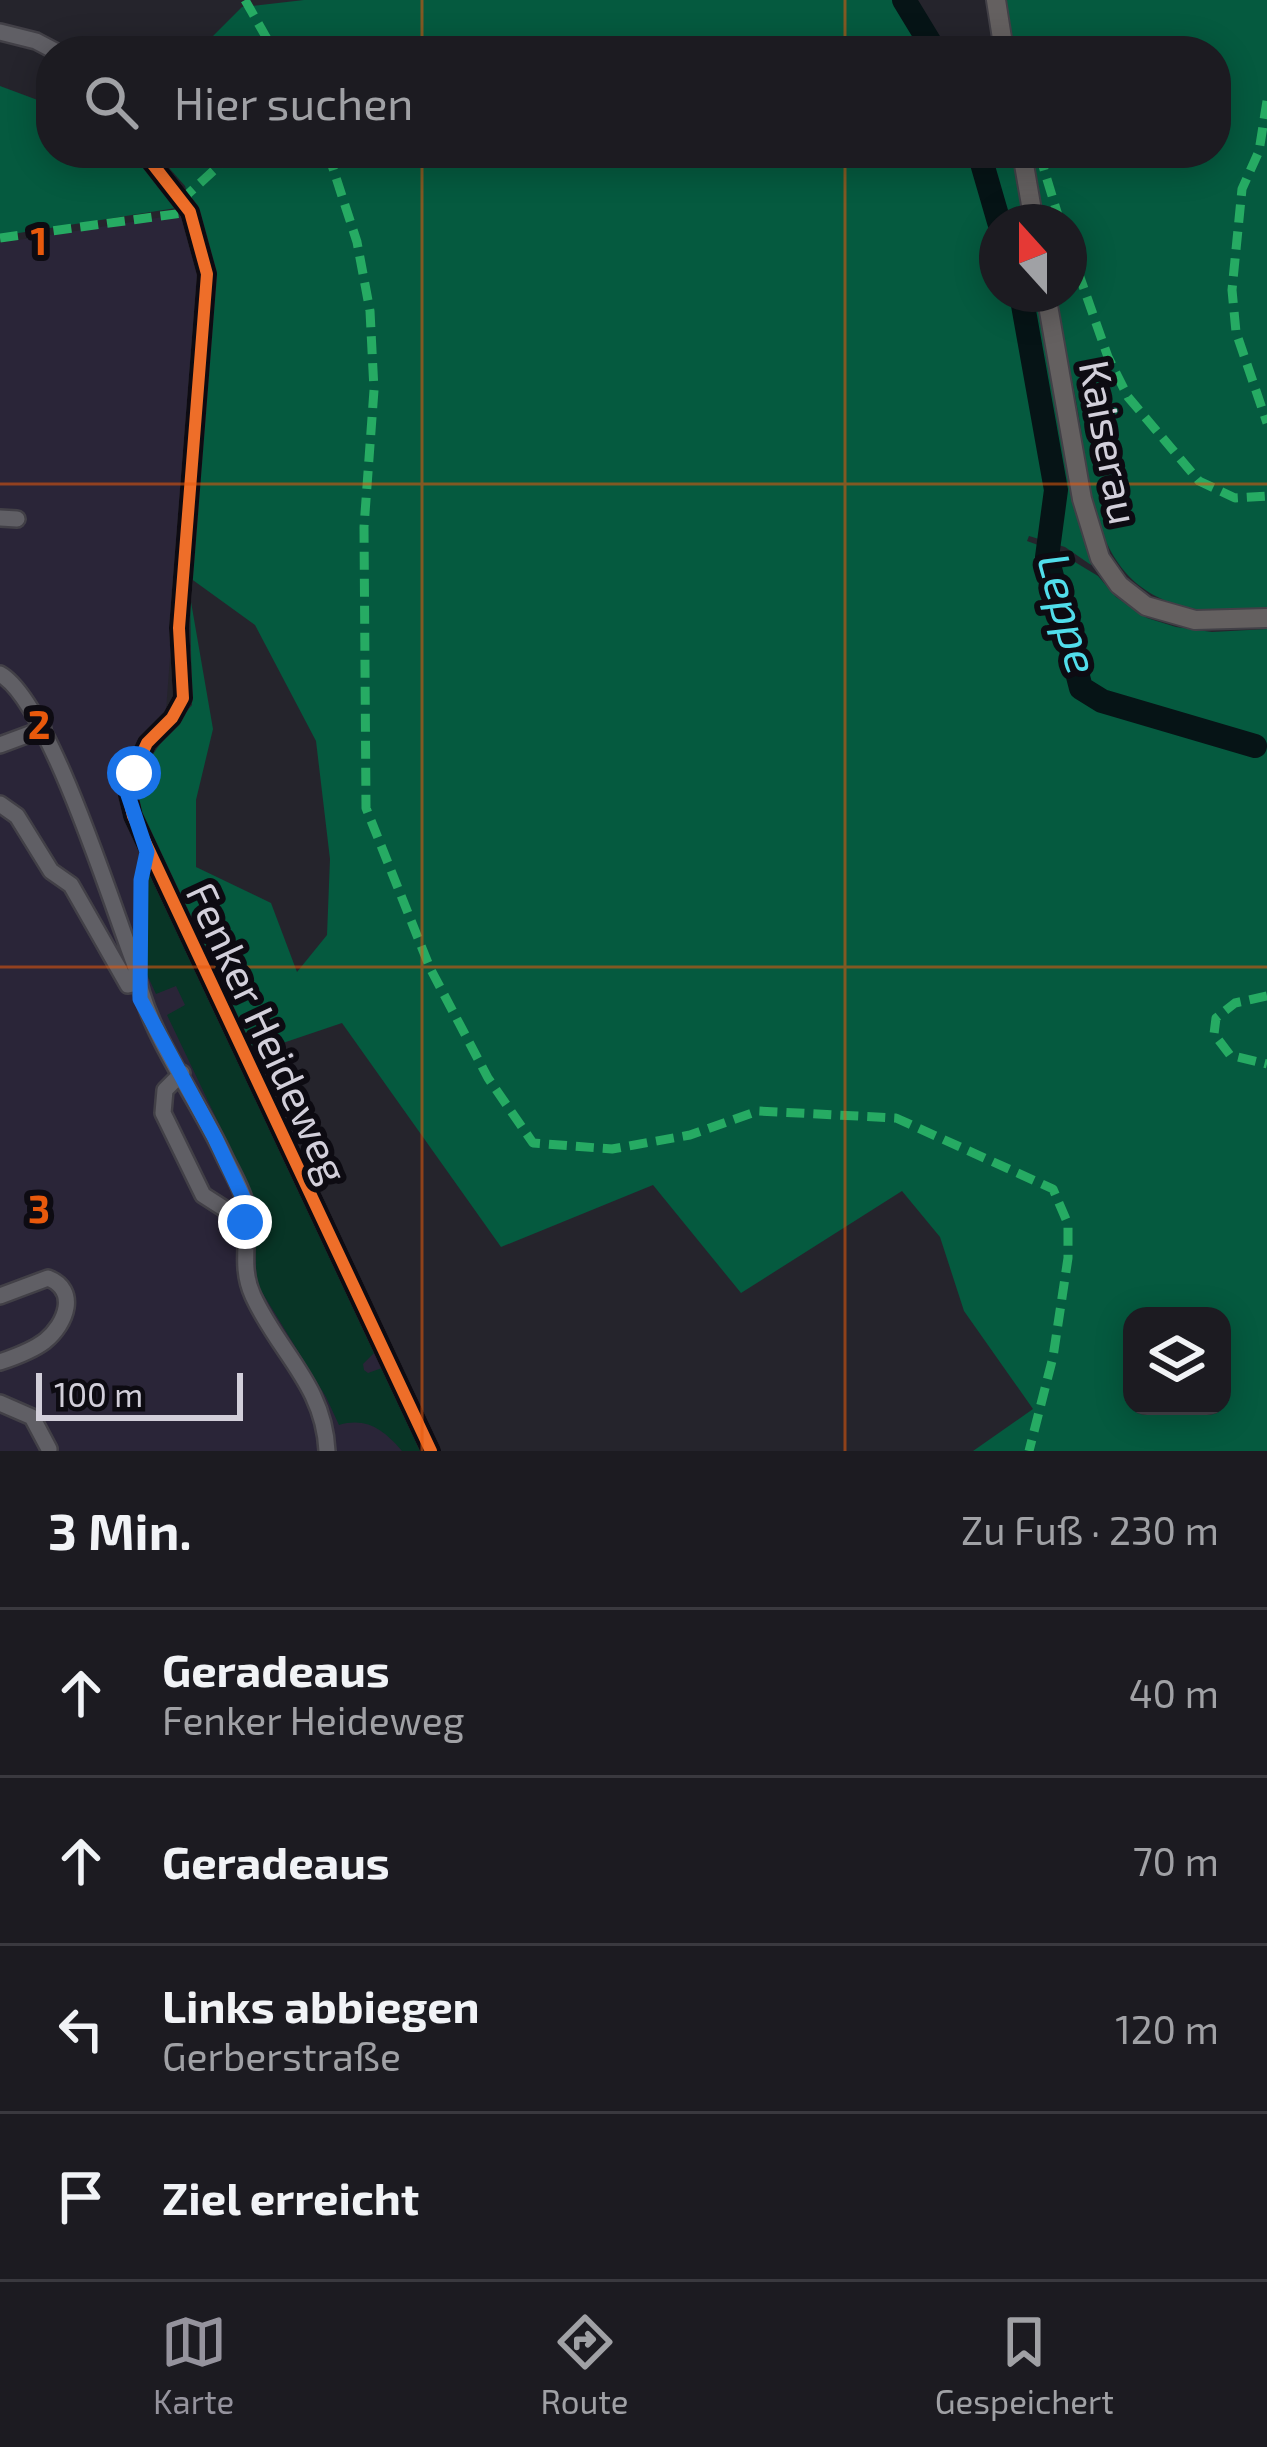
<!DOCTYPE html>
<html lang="de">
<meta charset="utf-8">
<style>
:root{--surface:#1c1b21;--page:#25242a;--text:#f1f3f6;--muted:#a0a1a5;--line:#3a393f;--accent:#95939d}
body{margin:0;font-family:"Exo 2",sans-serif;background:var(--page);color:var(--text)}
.controls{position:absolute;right:36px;bottom:36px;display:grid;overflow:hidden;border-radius:24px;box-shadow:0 6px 30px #0003}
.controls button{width:108px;height:108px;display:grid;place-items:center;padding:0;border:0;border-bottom:3px solid var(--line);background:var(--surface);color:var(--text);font:60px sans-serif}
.compass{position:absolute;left:979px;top:204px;width:108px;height:108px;border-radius:50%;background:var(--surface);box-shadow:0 6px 30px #0003;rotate:339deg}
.scale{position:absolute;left:36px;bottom:30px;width:207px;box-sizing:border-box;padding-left:12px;border:6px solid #d2cfda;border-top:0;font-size:33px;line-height:42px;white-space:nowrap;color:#d2cfda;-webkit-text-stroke:9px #0d0b12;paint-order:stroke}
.stop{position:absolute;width:36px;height:36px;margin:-27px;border:9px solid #1a73e8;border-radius:50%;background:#fff}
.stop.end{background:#1a73e8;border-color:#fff;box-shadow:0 3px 12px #0008}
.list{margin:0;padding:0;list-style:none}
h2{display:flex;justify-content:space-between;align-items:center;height:156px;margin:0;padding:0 48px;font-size:51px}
h2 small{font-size:39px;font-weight:400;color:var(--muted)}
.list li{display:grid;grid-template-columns:78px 1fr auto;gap:36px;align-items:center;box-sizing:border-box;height:168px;padding:0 48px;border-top:3px solid var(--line)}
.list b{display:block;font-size:45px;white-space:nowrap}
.list p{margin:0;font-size:39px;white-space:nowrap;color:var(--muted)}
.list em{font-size:39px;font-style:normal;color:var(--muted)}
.icon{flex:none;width:66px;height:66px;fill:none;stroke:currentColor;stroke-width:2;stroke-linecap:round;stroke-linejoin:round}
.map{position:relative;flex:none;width:1267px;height:1451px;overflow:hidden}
.search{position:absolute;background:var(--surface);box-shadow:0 6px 30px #0003;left:36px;right:36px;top:36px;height:132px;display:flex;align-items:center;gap:30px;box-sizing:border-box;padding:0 42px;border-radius:48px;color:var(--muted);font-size:45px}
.sheet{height:828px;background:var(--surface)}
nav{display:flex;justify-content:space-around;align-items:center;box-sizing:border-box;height:168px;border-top:3px solid var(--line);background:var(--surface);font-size:33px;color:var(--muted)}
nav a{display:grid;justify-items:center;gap:6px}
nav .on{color:var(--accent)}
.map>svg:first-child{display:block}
.built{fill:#2a2538}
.green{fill:#083526}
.forest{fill:#055a3f;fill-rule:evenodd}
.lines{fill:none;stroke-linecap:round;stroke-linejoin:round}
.river{stroke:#061416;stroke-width:24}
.minor-casing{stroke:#424047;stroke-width:20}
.major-casing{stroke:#424047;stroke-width:22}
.path{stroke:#656369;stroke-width:3;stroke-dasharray:6 9;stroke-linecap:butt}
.minor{stroke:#605f65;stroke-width:15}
.major{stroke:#646060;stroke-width:18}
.quiet{stroke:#26ab63;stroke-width:9;stroke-dasharray:18 9;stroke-linecap:butt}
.cycleway-casing{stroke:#0d0b12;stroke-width:20}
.cycleway{stroke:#ee6e29;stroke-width:12}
.route{stroke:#1a73e8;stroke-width:15}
.grid{fill:none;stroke:#e8590c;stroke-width:3;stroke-opacity:0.55}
.labels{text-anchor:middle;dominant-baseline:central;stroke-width:12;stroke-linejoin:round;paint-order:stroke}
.street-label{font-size:42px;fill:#d2cfda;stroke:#0d0b12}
.water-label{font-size:45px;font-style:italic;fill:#51ddeb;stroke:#0d0b12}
.grid-label{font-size:39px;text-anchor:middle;font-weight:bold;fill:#e8590c;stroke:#0d0b12;stroke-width:12;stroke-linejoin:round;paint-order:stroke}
</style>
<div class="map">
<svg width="1267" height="1451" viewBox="0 0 1267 1451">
<rect width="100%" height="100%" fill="#25242c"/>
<path class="built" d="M 188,213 L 205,275 L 188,415 L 166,711 L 138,742 L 118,797 L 426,1451 L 0,1451 L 0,243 Z"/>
<path class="green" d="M 149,874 L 319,1228 L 374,1353 L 363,1364 L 364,1370 L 368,1373 L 382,1368 L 424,1451 L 402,1451 C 384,1430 367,1417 339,1425 L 326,1397 L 257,1284 L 252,1193 L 167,1015 L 185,1005 L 176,986 L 156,994 L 144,968 Z"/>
<path class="forest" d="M 304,0 L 916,0 L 944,51 L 198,51 L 242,7 Z
M 1006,0 L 1267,0 L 1267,609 C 1246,610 1223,613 1202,610 C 1101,596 1093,513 1081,430 C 1074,384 1063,339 1054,294 L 1069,294 L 1069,222 L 1042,222 L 1032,153 L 1216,153 L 1216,51 L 1015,51 Z
M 0,86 L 51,105 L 51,153 L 132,153 L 176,208 L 0,236 Z
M 156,153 L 1014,153 L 1026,222 L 997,222 L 997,294 L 1038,294 L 1074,503 L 1091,565 L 1065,547 L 1029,536 L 1027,541 L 1060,553 L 1098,576 L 1116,597 L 1147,618 L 1176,627 L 1212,632 L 1267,629 L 1267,1451 L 973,1451 L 1033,1409 L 964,1311 L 940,1237 L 902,1191 L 741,1293 L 653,1185 L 501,1247 L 342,1023 L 250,1054 C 228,1010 134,837 137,799 C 141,760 168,734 192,705 L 190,596 L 213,729 L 196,800 L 196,867 L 271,903 L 297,972 L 327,935 L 330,859 L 316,741 L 255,625 L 190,578 L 212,274 L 185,186 ZM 1132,1316 L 1222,1316 L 1222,1406 L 1132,1406 Z"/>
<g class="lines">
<path class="river" d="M 904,0 L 935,51
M 979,153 L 999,222
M 1021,294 L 1056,490 L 1047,557 L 1081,688 L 1102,701 L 1255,746"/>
<g class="minor-casing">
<path id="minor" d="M 0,32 L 36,41 L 55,51
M 144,153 L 190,212 L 207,274 L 179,628 L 183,698 L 172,718 L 147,743 L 133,773 L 128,795 L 133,816 L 431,1451
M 0,518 L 17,519
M 0,674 C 49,701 112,906 135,965 C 146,1033 195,1093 224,1156 C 231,1171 243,1190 246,1206 C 250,1238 239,1266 253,1296 C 279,1353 324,1385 327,1451
M 0,745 L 43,729
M 0,804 L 17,816 L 51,871 L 71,885 L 128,985 L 138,983
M 182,1073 L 165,1090 L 163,1113 L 203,1195 L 245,1222
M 0,1296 L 48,1278 C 79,1290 66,1324 45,1341 C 32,1351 15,1357 0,1362
M 0,1403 L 32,1417 L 49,1449"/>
</g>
<g class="major-casing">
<path id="major" d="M 996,0 L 1004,51
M 1022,153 L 1034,222
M 1046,294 L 1082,499 L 1100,558 L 1119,585 L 1146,606 L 1195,620 L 1267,618"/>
</g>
<path class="path" d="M 141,939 L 143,871"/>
<use href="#minor" class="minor"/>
<use href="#major" class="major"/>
<path class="quiet" d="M 245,0 L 274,51
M 1267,101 L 1259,151 L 1242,189 L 1232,290 L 1236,332 L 1267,423
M 328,153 L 357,242 L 370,311 L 374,390 L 364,527 L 366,808 L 430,968 L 488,1078 L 533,1143 L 612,1149 L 690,1135 L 758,1111 L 896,1118 L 1053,1189 L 1068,1224 L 1068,1258 L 1053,1357 L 1029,1451
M 1039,153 L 1060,222
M 184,204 L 188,194 L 233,153
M 0,238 L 190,212
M 1069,246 L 1108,357 L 1128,397 L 1199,481 L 1235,498 L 1267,496
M 1267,996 L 1235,1003 L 1216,1018 L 1214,1034 L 1230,1055 L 1267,1064"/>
<g class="cycleway-casing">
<path id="cycleway" d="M 144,153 L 190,212 L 207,274 L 179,628 L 183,698 L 172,718 L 147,743 L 133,773 L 128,795 L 133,816 L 431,1451"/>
</g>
<use href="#cycleway" class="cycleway"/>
</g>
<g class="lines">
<path class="route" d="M 134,773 L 128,795 L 147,852 L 141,880 L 140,999 L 215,1138 L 246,1204 L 245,1222"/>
</g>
<path class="grid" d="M 422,0 L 422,51M 845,0 L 845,51M 422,153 L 422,1451M 845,153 L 845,1451M 0,484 L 1267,484M 0,967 L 1267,967"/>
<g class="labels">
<g class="street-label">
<text transform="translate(1111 442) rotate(79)">Kaiserau</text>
<text transform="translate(269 1032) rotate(65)">Fenker Heideweg</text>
</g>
<g class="water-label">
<text transform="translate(1070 613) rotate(75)">Leppe</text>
</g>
</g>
<g class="grid-label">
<text x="39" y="255">1</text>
<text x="39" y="739">2</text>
<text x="39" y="1223">3</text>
</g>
</svg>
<div class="controls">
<button><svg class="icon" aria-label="layers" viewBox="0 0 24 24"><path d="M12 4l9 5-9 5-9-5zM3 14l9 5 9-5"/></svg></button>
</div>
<svg class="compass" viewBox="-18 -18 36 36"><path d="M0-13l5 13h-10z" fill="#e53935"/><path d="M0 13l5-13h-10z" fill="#a0a1a5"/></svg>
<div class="scale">100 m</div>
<div class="stop" style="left:134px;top:773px"></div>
<div class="stop end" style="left:245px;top:1222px"></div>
<div class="search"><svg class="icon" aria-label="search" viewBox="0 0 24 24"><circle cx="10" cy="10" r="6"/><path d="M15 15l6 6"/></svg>Hier suchen</div>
</div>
<section class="sheet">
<h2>3 Min.<small>Zu Fuß · 230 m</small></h2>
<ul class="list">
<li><svg class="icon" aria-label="ahead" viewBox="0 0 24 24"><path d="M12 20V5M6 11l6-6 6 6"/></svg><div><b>Geradeaus</b><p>Fenker Heideweg</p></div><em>40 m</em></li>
<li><svg class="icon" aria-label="ahead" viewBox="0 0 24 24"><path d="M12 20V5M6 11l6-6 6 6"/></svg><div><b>Geradeaus</b></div><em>70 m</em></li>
<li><svg class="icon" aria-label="left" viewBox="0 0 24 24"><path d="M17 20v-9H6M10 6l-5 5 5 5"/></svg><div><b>Links abbiegen</b><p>Gerberstraße</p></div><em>120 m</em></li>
<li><svg class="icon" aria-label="arrive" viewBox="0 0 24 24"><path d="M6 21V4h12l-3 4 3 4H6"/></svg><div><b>Ziel erreicht</b></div></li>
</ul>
</section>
<nav>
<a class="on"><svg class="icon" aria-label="map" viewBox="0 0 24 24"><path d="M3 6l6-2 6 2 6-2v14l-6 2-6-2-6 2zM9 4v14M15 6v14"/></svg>Karte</a>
<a><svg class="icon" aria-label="directions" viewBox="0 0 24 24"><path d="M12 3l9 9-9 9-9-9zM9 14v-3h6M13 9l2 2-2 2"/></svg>Route</a>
<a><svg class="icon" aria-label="saved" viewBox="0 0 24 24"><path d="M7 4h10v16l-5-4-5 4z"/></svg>Gespeichert</a>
</nav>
